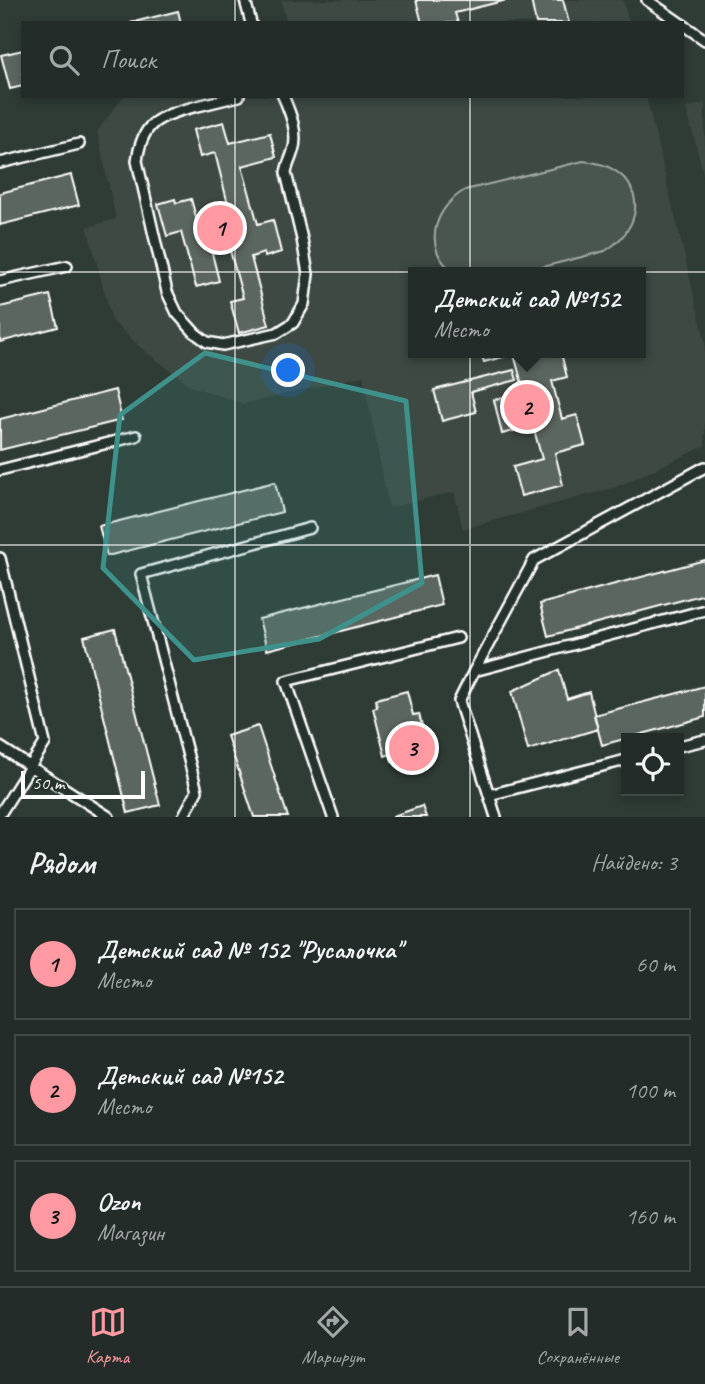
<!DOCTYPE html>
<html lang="ru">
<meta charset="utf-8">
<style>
:root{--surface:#232c28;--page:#2f3834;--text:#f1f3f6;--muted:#a3a7a8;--line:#404845;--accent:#ff9aa2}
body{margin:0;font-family:Caveat,sans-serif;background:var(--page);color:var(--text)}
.controls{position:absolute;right:21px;bottom:21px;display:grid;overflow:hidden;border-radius:0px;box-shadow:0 4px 10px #0003}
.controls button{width:63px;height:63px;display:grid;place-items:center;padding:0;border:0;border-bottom:2px solid var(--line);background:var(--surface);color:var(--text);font:35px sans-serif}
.scale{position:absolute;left:21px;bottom:18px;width:124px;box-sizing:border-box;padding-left:7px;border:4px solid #fff;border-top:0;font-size:19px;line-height:24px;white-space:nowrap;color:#fff;-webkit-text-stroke:5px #26332d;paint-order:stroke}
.you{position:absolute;left:289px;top:371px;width:24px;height:24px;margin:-18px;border:5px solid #fff;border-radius:50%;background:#1a73e8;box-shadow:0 0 0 10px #1a73e833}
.badge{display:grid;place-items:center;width:46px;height:46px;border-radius:50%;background:var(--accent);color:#111;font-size:23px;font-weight:700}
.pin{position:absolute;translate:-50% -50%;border:4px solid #fff;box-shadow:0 2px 7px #0006}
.popup{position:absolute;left:408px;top:267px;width:238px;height:91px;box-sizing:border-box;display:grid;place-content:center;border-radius:0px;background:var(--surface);filter:drop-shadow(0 2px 5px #0005);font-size:23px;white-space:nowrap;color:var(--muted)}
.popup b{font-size:26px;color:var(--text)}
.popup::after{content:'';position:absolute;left:50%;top:100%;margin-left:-14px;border:14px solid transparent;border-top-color:var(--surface)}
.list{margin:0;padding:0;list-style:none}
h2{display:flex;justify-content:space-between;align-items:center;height:91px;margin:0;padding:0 28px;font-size:30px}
h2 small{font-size:23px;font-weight:400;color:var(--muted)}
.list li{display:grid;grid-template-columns:46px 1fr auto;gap:21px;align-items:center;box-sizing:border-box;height:112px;margin:0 14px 14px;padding:0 14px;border:2px solid var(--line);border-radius:0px}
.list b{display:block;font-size:26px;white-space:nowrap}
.list p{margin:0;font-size:23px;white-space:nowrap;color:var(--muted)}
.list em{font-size:23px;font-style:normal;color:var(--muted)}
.icon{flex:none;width:38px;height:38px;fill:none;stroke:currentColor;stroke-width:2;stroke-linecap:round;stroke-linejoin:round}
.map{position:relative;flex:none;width:705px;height:817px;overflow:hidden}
.search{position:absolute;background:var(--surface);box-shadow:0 4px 10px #0003;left:21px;right:21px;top:21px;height:77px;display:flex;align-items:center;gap:18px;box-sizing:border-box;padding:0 24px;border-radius:0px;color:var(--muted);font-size:26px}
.sheet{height:469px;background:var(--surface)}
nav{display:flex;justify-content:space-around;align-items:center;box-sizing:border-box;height:98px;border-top:2px solid var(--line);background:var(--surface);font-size:19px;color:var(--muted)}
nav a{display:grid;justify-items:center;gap:4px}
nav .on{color:var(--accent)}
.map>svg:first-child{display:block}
.built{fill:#3c4842;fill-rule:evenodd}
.green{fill:#4a544f;stroke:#a4aaa7;stroke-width:2}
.building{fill:#5b6661;stroke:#fff;stroke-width:2}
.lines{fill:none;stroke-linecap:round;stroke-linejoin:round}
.lane-casing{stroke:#fff;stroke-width:14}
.lane{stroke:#26332d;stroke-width:9}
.marked{fill:#3f918b;fill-opacity:0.2;stroke:#3f918b;stroke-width:5;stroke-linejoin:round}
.grid{fill:none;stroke:#fff;stroke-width:2;stroke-opacity:0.55}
</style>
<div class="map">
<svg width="705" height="817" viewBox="0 0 705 817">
<rect width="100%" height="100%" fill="#2f3b35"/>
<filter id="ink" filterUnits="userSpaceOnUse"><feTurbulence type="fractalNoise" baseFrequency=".0143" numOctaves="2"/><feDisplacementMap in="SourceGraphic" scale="14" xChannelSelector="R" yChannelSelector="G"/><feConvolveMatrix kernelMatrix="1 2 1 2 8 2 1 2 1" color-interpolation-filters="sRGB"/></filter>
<g filter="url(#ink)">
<path class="built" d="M 281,0 L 623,0 L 629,23 L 287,23 Z
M 124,96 L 646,96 L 705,340 L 705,446 L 617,487 L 463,529 L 454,492 L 389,508 L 363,376 L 244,404 L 191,386 L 143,350 L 112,321 L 87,227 L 116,219 L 97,131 ZM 413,272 L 641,272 L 641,353 L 413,353 Z
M 705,103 L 705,180 L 686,108 Z"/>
<path class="green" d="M 583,161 C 641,165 654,221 605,251 L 523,272 L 454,272 C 421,249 434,208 465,190 Z"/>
<path class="building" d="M 416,0 L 507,0 L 455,13 L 458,23 L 422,23 Z
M 531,0 L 563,0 L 569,23 L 536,23 Z
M 178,11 L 181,23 L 130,23 Z
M 23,50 L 23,86 L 10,89 L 1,55 Z
M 224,122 L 230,143 L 270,133 L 276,157 L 242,166 L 258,224 L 273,220 L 281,252 L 265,257 L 264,253 L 251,257 L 269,325 L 239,333 L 230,301 L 243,298 L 226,236 L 209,241 L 219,281 L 196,287 L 181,232 L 167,236 L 158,204 L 175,199 L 176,203 L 191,199 L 197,221 L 230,212 L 215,153 L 200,157 L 193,130 Z
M 71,175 L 79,205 L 0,225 L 0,193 Z
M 50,295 L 58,327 L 0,342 L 0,307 Z
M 481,353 L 561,353 L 567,377 L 552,381 L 562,419 L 577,415 L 585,445 L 555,453 L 563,485 L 521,496 L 513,467 L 542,459 L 533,426 L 502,434 L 494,400 L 524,392 L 514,354 L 484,362 Z
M 514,370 L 517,380 L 471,392 L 476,412 L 442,421 L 434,390 Z
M 115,390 L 122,420 L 0,450 L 0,419 Z
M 275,482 L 282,512 L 107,556 L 99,526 Z
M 705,560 L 705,594 L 548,636 L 540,604 Z
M 435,575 L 442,605 L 267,650 L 259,619 Z
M 115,629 L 160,805 L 128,813 L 84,637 Z
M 559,670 L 567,699 L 589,692 L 598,729 L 528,750 L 512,691 Z
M 705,686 L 705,717 L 602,745 L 594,715 Z
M 407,691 L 413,715 L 419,714 L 423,730 L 417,731 L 423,754 L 392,762 L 390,754 L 385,756 L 373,708 L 377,707 L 376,699 Z
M 258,726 L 288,817 L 254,817 L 227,736 Z
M 422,806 L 426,817 L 393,817 L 393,816 Z"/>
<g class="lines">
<g class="lane-casing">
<path id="lane" d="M 245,0 L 251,23
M 647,0 L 680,23
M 682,24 L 705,40
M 239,96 C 222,100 206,104 190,108 C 156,117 142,124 137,161 L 167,292 L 177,313 L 195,333 L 207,342 L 223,345 L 277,333 L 293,323 L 304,304 L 308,274 L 302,239 L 286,173 C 287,165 291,159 293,151 C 299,134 290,112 283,96
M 0,163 L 79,144
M 0,281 L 67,266
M 705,467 L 534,560 L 474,671 L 705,610
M 0,470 L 136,436
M 0,558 L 45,743 L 0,814
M 474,671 L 459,701 L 496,817
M 679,746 L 705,740
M 0,747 L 109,817
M 489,795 L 626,760
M 183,817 L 197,791 L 141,574 L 310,528
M 333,817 L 286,681 L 458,638"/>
</g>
<use href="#lane" class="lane"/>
</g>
</g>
<path class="marked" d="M 205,353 L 406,401 L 422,583 L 319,639 L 194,660 L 103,568 L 120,415 Z"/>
<path class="grid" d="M 235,0 L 235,23M 470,0 L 470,23M 235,96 L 235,817M 470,96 L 470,817M 0,272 L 705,272M 0,545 L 705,545"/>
</svg>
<div class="controls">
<button><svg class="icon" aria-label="locate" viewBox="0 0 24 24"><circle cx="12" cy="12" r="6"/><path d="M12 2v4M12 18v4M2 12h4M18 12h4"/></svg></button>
</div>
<div class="scale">50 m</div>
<div class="you"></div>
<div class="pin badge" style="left:220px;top:228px">1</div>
<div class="pin badge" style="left:527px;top:407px">2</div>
<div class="popup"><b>Детский сад №152</b>Место</div>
<div class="pin badge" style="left:412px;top:748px">3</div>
<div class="search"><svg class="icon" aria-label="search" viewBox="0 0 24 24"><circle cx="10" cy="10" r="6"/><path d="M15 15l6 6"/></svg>Поиск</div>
</div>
<section class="sheet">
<h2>Рядом<small>Найдено: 3</small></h2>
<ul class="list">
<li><span class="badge">1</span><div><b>Детский сад № 152 &quot;Русалочка&quot;</b><p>Место</p></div><em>60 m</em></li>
<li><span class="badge">2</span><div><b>Детский сад №152</b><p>Место</p></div><em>100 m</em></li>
<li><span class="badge">3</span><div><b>Ozon</b><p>Магазин</p></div><em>160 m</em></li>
</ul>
</section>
<nav>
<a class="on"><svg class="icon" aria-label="map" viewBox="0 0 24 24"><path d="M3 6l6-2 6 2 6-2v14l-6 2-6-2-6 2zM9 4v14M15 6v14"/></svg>Карта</a>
<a><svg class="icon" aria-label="directions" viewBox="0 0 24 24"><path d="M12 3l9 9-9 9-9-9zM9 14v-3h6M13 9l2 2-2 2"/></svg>Маршрут</a>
<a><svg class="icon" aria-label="saved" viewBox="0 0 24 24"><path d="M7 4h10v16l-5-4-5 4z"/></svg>Сохранённые</a>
</nav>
